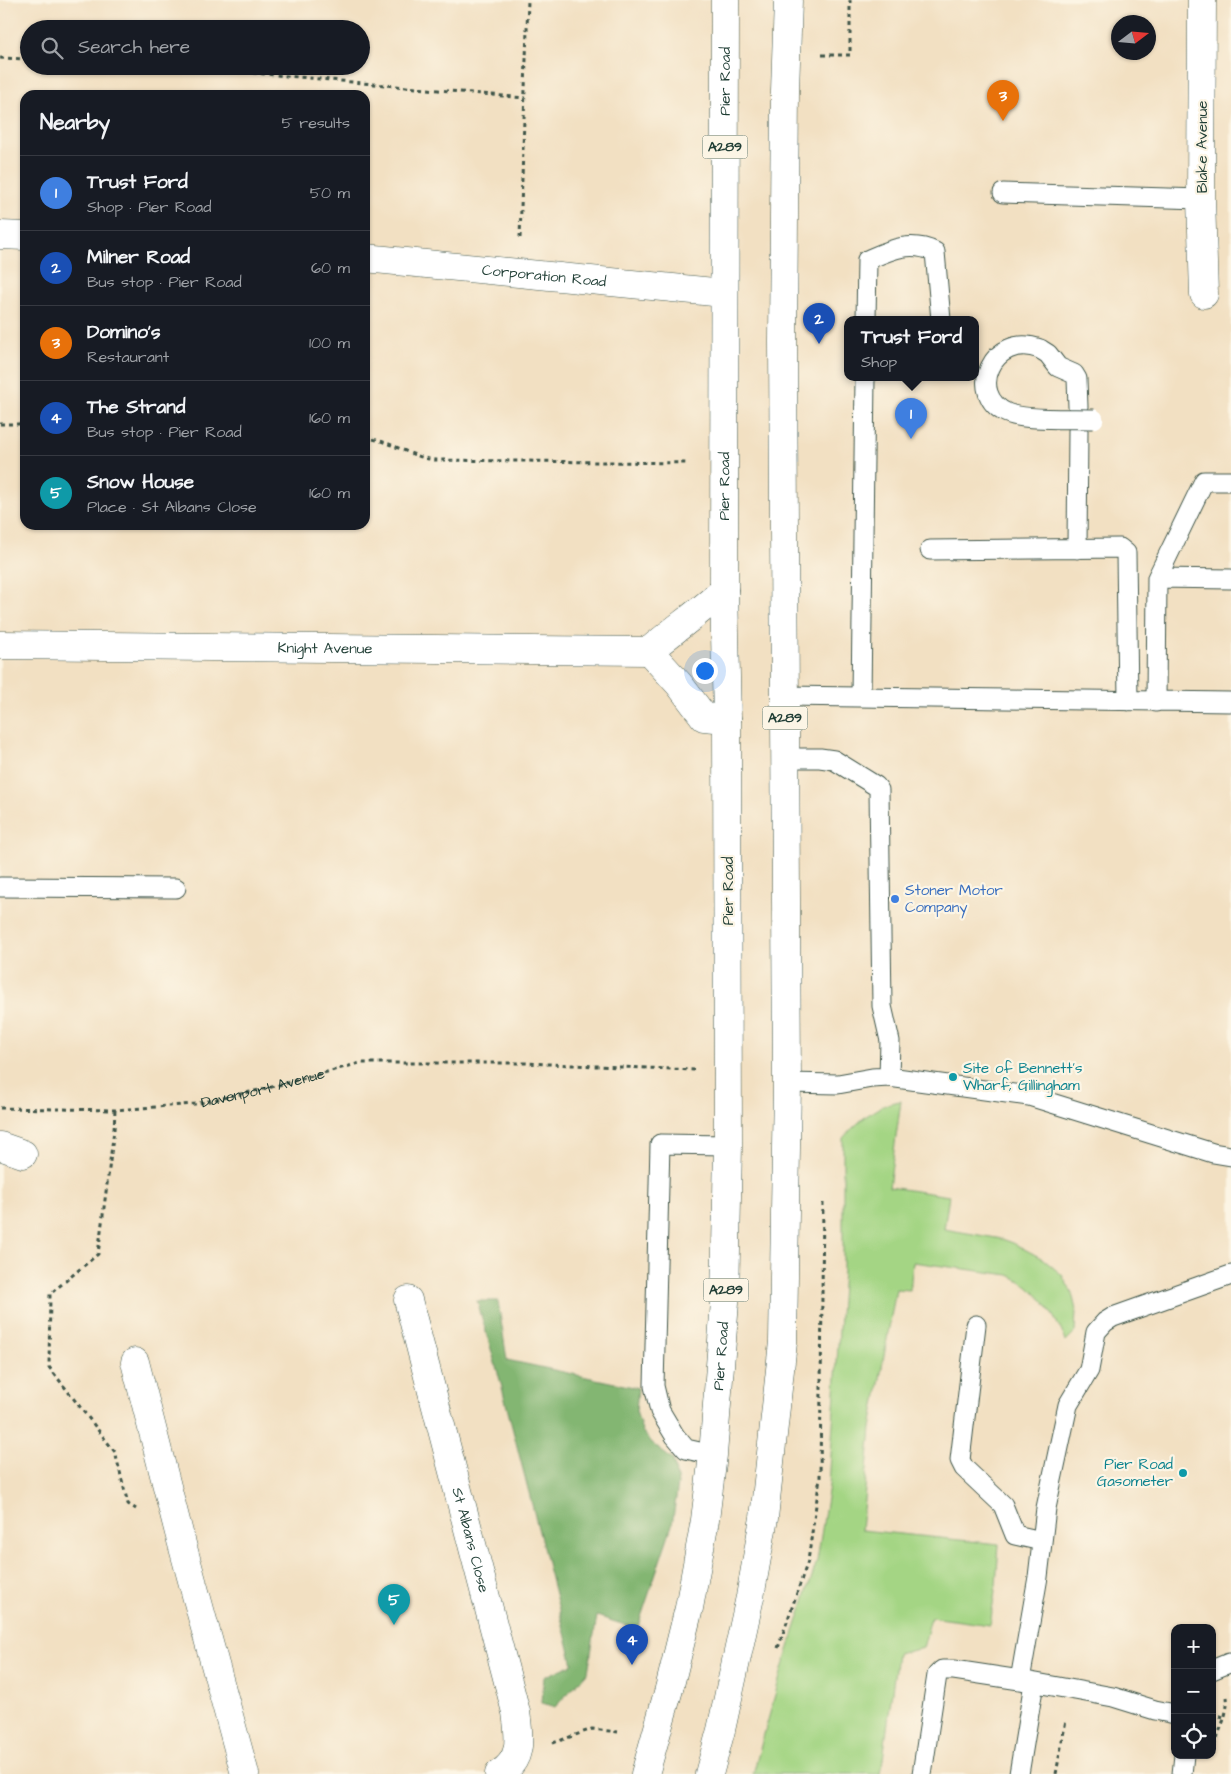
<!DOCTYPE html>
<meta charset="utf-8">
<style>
:root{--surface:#171b24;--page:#20242c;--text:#f1f3f6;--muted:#9ea1a6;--line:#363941;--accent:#db2777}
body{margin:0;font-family:"Architects Daughter",sans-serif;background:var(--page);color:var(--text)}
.controls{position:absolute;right:15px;bottom:15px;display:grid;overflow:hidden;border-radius:10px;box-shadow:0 1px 4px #0004}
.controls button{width:45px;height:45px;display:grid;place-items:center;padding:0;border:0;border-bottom:1px solid var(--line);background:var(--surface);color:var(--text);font:25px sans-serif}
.compass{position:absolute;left:1111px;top:15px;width:45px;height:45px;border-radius:50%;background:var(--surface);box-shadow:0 1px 4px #0004;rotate:74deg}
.you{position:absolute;left:704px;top:670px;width:18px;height:18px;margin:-12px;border:4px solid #fff;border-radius:50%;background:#1a73e8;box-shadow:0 0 0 8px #1a73e833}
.badge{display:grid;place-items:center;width:32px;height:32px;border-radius:50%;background:var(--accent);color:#fff;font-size:16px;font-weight:700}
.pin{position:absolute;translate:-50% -41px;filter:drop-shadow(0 1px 2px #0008)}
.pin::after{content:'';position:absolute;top:26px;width:18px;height:15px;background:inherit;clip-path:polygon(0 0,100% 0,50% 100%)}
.popup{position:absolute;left:844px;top:316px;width:135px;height:65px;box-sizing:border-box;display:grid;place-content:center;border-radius:10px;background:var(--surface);filter:drop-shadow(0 1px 4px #0005);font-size:16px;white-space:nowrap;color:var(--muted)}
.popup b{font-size:19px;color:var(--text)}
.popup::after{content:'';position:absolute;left:50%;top:100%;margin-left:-10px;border:10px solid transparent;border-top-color:var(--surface)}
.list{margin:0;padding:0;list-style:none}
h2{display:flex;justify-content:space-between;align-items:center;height:65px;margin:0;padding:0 20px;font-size:21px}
h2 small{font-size:16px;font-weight:400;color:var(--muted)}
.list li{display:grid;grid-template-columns:32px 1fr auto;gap:15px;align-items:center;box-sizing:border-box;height:75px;padding:0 20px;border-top:1px solid var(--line)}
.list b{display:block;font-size:19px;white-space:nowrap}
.list p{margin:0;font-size:16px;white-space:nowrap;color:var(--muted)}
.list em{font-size:16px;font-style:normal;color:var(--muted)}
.icon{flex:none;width:28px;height:28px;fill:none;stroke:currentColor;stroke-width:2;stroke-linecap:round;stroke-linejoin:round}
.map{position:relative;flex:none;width:1231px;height:1774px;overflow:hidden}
.search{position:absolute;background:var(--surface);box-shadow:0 1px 4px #0004;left:20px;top:20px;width:350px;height:55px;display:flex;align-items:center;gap:12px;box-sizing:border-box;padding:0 18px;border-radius:28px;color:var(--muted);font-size:19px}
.panel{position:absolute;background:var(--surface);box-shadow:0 1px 4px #0004;left:20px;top:90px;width:350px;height:440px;border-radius:15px}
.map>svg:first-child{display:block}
.green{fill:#a4d584;stroke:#62895c}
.forest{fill:#83b672;stroke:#517a53}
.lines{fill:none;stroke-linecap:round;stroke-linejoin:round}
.service-casing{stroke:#3f5549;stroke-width:21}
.minor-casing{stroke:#3f5549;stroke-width:29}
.primary-casing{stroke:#3f5549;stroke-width:29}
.path{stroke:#3f5549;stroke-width:3;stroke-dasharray:4 4;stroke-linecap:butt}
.service{stroke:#fff;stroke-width:19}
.minor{stroke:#fff;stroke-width:28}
.primary{stroke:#fff;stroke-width:28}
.service-bridge-casing{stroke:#3f5549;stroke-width:21;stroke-linecap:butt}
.service-bridge{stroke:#fff;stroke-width:19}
.shop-dot{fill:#3f7fe0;stroke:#fcf5e5;stroke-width:2}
.culture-dot{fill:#0f9aa8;stroke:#fcf5e5;stroke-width:2}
.labels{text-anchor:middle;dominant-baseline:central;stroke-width:4.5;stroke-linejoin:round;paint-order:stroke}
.shield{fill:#fcf5e5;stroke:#617469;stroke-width:1}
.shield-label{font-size:14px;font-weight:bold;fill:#1f3d34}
.street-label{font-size:15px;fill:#1f3d34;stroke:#fcf5e5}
.shop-label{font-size:15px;fill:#366cbe;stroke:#fcf5e5;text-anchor:start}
.culture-label{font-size:15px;fill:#0d838f;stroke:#fcf5e5;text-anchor:start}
</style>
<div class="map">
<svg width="1231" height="1774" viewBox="0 0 1231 1774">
<rect width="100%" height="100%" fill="#fcf5e5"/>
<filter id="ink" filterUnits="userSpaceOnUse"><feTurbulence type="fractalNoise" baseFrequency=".02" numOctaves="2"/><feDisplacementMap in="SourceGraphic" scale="10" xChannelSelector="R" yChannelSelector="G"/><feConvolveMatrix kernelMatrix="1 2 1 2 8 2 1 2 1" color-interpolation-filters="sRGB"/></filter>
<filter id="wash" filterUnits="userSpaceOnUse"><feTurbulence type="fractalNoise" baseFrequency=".0096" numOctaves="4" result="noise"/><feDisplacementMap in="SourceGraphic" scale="20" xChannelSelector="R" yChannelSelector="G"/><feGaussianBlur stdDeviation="1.12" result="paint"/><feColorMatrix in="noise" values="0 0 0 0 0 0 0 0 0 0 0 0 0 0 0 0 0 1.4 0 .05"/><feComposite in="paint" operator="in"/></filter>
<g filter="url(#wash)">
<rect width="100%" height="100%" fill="#f2e0c2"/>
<path class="green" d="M 901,1101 L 889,1187 L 949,1196 L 944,1229 L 1002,1239 L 1013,1243 L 1043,1259 L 1062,1275 L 1072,1293 L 1076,1310 L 1075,1332 L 1066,1341 C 1054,1313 1037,1288 1009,1275 L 913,1262 L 910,1290 L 896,1289 L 871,1428 L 861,1530 L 999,1544 L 996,1585 L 990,1625 L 931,1617 L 923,1648 L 897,1654 L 881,1774 L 753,1774 L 783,1666 L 817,1561 L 829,1485 L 843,1269 L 843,1138 C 859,1121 878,1103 901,1101 Z"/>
<path class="forest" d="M 477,1301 L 498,1301 L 507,1360 L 638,1388 L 636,1411 L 642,1431 L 655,1446 L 673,1460 L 678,1484 L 672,1525 L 637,1629 L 597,1616 L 588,1672 L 555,1707 L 542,1703 L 544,1677 L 573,1664 L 500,1380 Z"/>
</g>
<g filter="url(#ink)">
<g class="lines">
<g class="service-casing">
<path id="service" d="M 1003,193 L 1201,199
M 866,320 L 867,260 C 890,250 910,240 935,252 L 941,320
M 1040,349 L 1048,354 L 1058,367 L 1074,374 L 1077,379 L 1078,407
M 1077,549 L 1078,430
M 930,550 L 1120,548 L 1126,553 L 1128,701
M 1157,578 L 1231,579
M 785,696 L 1231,702
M 861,697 L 865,378
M 1156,702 L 1157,578 L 1204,481 L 1231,481
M 785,758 L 820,758 L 834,760 L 876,786 L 879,790 L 882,1006 L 890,1041 L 889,1077
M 0,887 L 176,888
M 787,1083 L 838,1084 L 872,1078 L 889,1077 L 1029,1096 L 1213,1153 L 1231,1156
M 976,1325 L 960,1460 L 964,1468 L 1003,1505 L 1015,1535 L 1042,1541
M 713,1455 L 686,1449 L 675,1436 L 660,1411 L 654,1386 L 660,1144 L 728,1145
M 1212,1670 L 1229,1663
M 1020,1680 L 1038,1577 L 1046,1508 L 1068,1405 L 1089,1370 L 1096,1332 L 1105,1322 L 1113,1317 L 1231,1275
M 922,1774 L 937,1675 L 942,1670 L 954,1670 L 1020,1680 L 1113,1697 L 1155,1710 L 1175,1714
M 1019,1774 L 1034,1683
M 1182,1774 L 1184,1755"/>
</g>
<g class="minor-casing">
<g id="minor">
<path d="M 1202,0 L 1201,199 L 1204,294"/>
<path d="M 0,235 L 25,236"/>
<path id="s2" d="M 365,258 L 724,293"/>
<path id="s3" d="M 0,645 L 649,651 C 673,630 700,612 724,590"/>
<path d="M 649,651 L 679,684 L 704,717 L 727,719"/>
<path d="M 0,1146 L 23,1154"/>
<path id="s4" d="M 408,1300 L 516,1712 C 519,1736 524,1759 499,1774"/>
<path d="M 135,1362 L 179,1533 L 245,1774"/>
</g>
</g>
<g class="primary-casing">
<g id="primary">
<path id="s5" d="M 645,1774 L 669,1689 L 689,1608 L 705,1520 L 713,1455 L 725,1302 L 728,1145 L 727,719 L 724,590 L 725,0"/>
<path d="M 709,1774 L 721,1730 L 750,1597 L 764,1518 L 783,1342 L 787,1083 L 783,342 L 785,91 L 788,0"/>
</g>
</g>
<g class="path">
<path d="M 822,55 L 850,55 L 850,0"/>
<path d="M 0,58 L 29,59"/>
<path d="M 149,66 L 233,71 L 525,98"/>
<path d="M 520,238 L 528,0"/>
<path d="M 0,424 L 25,424"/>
<path d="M 365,438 C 390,440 410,457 435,460 L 688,463"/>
<path id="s1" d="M 0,1108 L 115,1110 L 195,1104 L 268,1088 L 360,1063 L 525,1063 L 694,1070"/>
<path d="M 115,1110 L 114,1130 L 98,1254 L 50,1294 L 49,1367 L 115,1452 L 128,1504 L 136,1509"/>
<path d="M 778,1648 L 808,1561 L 820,1477 L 823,1203"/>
<path d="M 1212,1713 L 1223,1717"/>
<path d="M 553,1743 L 592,1729 L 618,1732"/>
<path d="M 1214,1746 C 1219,1731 1229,1712 1227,1697"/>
<path d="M 1056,1774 L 1066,1720"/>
</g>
<use href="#service" class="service"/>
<use href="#minor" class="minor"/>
<use href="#primary" class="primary"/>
<g class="service-bridge-casing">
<path id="service-bridge" d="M 1040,349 C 992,331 966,395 1007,413 C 1025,421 1072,418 1094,419"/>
</g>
<use href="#service-bridge" class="service-bridge"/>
</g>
</g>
<circle class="shop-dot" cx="895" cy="899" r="5"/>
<g class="culture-dot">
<circle cx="953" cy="1077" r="5"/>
<circle cx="1183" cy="1473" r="5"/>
</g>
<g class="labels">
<g class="shield">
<rect x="702.5" y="135.5" width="45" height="23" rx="4"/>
<rect x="762.5" y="706.5" width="45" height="23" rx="4"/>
<rect x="703.5" y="1278.5" width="45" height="23" rx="4"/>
</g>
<g class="shield-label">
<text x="725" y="147">A289</text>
<text x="785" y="718">A289</text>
<text x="726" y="1290">A289</text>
</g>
<g class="street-label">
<text stroke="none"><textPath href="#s5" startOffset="1701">Pier Road</textPath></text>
<text transform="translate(1202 147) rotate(-90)">Blake Avenue</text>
<text stroke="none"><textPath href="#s2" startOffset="180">Corporation Road</textPath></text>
<text stroke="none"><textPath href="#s5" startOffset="1296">Pier Road</textPath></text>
<text stroke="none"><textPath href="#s3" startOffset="325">Knight Avenue</textPath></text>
<text transform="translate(728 891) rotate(-90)">Pier Road</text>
<text stroke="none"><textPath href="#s1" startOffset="265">Davenport Avenue</textPath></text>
<text stroke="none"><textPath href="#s5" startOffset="426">Pier Road</textPath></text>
<text stroke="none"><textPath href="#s4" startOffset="248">St Albans Close</textPath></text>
</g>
<g class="shop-label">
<text x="905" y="890">Stoner Motor<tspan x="905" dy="17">Company</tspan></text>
</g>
<g class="culture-label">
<text x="963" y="1068">Site of Bennett's<tspan x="963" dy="17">Wharf, Gillingham</tspan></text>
<text x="1173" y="1464" text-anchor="end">Pier Road<tspan x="1173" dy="17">Gasometer</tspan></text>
</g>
</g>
</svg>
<div class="controls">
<button>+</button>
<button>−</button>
<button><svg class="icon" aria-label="locate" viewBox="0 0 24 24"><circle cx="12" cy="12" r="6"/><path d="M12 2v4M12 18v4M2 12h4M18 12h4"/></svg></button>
</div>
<svg class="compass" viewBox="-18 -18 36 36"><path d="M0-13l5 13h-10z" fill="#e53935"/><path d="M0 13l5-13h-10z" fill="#9ea1a6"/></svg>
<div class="you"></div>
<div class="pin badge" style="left:911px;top:439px;background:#3f7fe0">1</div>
<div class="popup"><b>Trust Ford</b>Shop</div>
<div class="pin badge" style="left:819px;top:344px;background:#1a4fb4">2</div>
<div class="pin badge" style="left:1003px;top:121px;background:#e8710a">3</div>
<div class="pin badge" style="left:632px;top:1665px;background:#1a4fb4">4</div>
<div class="pin badge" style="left:394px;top:1625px;background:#0f9aa8">5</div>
<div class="search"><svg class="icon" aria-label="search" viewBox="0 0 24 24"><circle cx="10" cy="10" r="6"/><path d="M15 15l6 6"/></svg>Search here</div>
<section class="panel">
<h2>Nearby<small>5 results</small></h2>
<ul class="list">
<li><span class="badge" style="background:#3f7fe0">1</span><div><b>Trust Ford</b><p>Shop · Pier Road</p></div><em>50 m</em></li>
<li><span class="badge" style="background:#1a4fb4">2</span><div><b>Milner Road</b><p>Bus stop · Pier Road</p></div><em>60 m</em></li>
<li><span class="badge" style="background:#e8710a">3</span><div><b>Domino's</b><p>Restaurant</p></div><em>100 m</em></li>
<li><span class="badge" style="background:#1a4fb4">4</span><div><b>The Strand</b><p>Bus stop · Pier Road</p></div><em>160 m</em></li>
<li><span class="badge" style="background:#0f9aa8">5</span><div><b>Snow House</b><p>Place · St Albans Close</p></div><em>160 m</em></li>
</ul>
</section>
</div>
